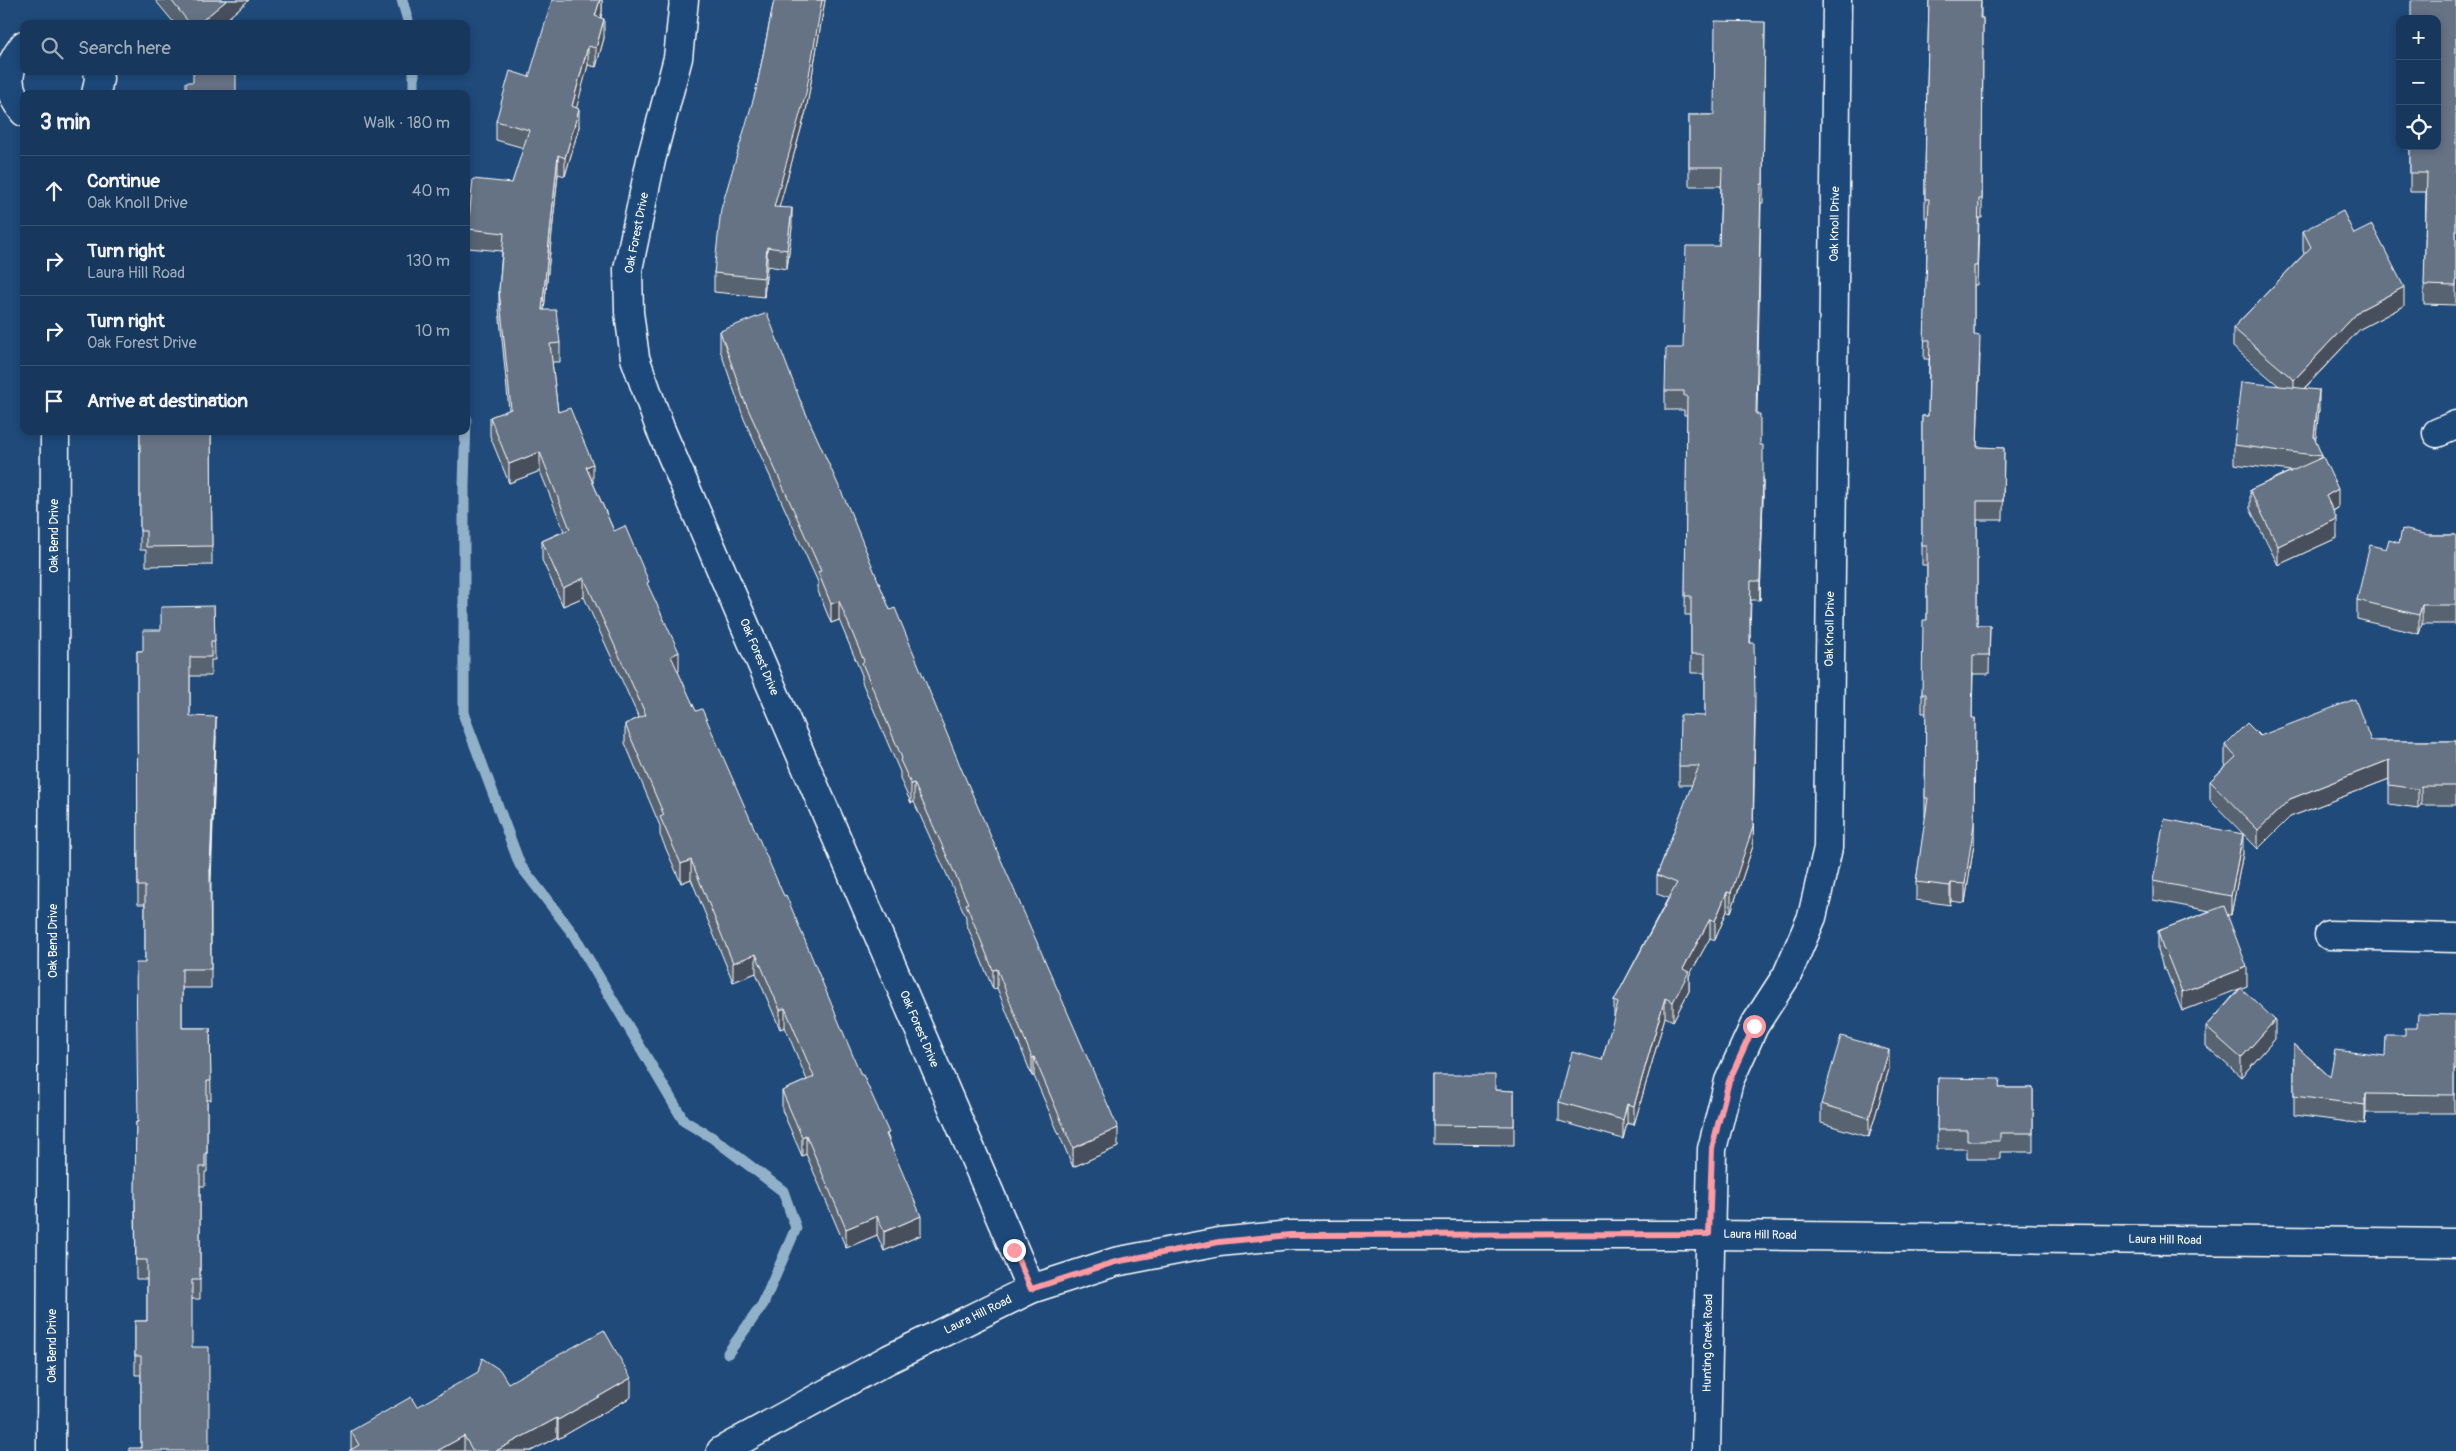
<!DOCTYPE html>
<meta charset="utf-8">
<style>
:root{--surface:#17385c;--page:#244365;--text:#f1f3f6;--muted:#9eacbb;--line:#365272}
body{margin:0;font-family:Pangolin,sans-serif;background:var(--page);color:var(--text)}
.controls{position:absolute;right:15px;top:15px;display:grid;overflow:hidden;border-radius:10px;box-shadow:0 2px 8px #0003}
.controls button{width:45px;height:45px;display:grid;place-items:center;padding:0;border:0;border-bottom:1px solid var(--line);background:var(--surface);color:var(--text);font:25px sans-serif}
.stop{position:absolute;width:15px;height:15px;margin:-11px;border:4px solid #ff9aa2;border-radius:50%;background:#fff}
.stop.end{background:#ff9aa2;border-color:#fff;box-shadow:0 1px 5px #0008}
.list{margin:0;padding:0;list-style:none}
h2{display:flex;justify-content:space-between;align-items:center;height:65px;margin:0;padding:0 20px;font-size:21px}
h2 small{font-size:16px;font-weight:400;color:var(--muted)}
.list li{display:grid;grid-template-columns:32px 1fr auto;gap:15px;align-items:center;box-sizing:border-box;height:70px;padding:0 20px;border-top:1px solid var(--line)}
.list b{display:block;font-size:19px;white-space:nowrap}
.list p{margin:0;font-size:16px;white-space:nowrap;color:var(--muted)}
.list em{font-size:16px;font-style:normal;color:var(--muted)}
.icon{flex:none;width:28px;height:28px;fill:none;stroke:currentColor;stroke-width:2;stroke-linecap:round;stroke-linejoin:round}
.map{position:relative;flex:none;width:2456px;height:1451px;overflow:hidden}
.search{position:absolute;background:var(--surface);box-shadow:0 2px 8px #0003;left:20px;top:20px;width:450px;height:55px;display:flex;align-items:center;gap:12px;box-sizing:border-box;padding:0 18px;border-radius:10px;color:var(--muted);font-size:19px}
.panel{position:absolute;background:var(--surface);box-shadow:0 2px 8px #0003;left:20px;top:90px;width:450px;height:345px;border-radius:10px}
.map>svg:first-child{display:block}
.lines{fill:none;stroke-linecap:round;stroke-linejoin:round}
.stream{stroke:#91b1c9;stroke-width:11}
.minor-casing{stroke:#fff;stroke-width:31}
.secondary-casing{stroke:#fff;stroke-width:31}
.minor{stroke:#1f4a7a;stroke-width:28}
.secondary{stroke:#1f4a7a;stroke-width:28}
.wall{fill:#586372;stroke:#fff}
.shaded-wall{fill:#47505d;stroke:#fff}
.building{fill:#667385;stroke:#fff}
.route{stroke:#ff9aa2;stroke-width:6}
.labels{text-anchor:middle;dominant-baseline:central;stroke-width:5;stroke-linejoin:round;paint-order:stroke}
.street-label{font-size:12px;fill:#fff;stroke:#1f4a7a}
</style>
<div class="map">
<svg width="2456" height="1451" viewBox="0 0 2456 1451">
<rect width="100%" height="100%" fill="#1f4a7a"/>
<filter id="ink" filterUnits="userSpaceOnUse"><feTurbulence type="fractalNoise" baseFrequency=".02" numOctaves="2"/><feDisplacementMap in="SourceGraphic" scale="10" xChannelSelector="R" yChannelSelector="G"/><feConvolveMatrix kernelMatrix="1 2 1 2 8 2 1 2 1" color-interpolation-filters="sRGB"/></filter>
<g filter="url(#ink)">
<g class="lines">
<path class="stream" d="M 402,0 L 409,24
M 414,71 L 414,94
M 466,418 L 464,486 L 464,716 L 520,865 L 574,935 L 684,1121 L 713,1138 L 783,1191 L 796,1228 L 763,1304 L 728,1353"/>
<g class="minor-casing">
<path id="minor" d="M 684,0 L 678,58 L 651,160 L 628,269 L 629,312 L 635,358 L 660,428 L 1031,1289
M 24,45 C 5,69 4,88 24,112
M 96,94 L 99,79 L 98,71
M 2437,433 L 2456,425
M 2329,935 L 2456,938
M 51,1451 L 55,431
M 1706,1451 L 1712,1149 L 1729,1081 L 1754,1026 L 1787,975 L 1812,917 L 1828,848 L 1837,0"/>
</g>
<g class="secondary-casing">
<path id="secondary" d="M 721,1451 L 889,1359 L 1031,1289 L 1115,1262 L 1219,1242 L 1290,1235 L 1709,1235 L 2456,1243"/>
</g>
<use href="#minor" class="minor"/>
<use href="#secondary" class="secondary"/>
</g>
<path class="wall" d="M 155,0 L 249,0 L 221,24 L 175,24 Z
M 602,0 L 602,12 L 601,18 L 604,38 L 596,67 L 588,65 L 576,108 L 579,127 L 565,176 L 558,174 L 544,310 L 560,343 L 560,362 L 552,362 L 558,412 L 593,483 L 614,531 L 649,589 L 678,672 L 889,1139 L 921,1235 L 884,1251 L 877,1235 L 846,1248 L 806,1154 L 802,1156 L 782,1110 L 782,1091 L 807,1080 L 785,1027 L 780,1029 L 756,973 L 733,982 L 691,879 L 681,883 L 660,835 L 660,826 L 625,743 L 625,724 L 639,718 L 584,597 L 563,606 L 542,560 L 542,541 L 564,531 L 540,471 L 509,483 L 490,436 L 490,417 L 509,410 L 499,309 L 499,290 L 502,251 L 468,248 L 468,229 L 512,183 L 524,148 L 496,140 L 496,121 L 529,77 Z
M 774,0 L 825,0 L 806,111 L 779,207 L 792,227 L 787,269 L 767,266 L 764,297 L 714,292 L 714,273 L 756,90 Z
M 1929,0 L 1981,0 L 1981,18 L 1983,18 L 1982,218 L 1979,218 L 1977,285 L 1974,285 L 1974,335 L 1980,355 L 1977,447 L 2004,448 L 2003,520 L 1977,520 L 1977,625 L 1990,625 L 1989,674 L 1973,674 L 1972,718 L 1974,843 L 1965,903 L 1951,901 L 1950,905 L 1916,900 L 1916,882 L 1926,817 L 1925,817 L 1925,798 L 1926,713 L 1922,713 L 1922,694 L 1927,620 L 1927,565 L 1922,565 L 1922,416 L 1928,416 L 1929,359 L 1924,359 L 1928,218 L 1925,218 L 1925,170 Z
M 2456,0 L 2456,305 L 2424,304 L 2426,192 L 2410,192 L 2410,146 Z
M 1765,22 L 1763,203 L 1761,203 L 1757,414 L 1763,496 L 1760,600 L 1751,600 L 1750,633 L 1755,715 L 1753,846 L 1731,912 L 1727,911 L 1715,940 L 1710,938 L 1689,976 L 1689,991 L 1673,1021 L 1665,1017 L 1634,1125 L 1627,1123 L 1623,1139 L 1559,1121 L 1559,1102 L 1602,1060 L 1614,1019 L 1614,1001 L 1668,898 L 1657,894 L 1657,875 L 1692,785 L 1679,785 L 1679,766 L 1705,716 L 1705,673 L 1691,673 L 1691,615 L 1685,615 L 1687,415 L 1684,415 L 1684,410 L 1665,410 L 1665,391 L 1683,348 L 1719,246 L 1721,186 L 1689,186 L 1689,115 L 1714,115 Z
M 2303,231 L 2354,234 L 2404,306 L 2360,329 L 2304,389 L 2319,409 L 2315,441 L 2322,456 L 2338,508 L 2333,511 L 2337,538 L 2278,565 L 2250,509 L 2250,490 L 2291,471 L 2234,464 L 2234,445 L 2279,386 L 2233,347 L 2233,328 L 2304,254 L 2303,250 Z
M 720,331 L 800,400 L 890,610 L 1118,1147 L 1073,1167 L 1034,1076 L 1032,1076 L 997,988 L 993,989 L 966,923 L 966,917 L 914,802 L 911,803 L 900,779 L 900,772 L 862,682 L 862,675 L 839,620 L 831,623 L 818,591 L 818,582 L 744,419 L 720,350 Z
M 140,431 L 211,431 L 212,565 L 146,566 L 146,550 L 140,550 Z
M 2429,535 L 2456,535 L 2456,624 L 2422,624 L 2419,634 L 2357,619 L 2357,600 L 2386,549 L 2399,543 Z
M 214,606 L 215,660 L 211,660 L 211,676 L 190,676 L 190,716 L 216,736 L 211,884 L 211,988 L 182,988 L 182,1028 L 210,1028 L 211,1100 L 207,1100 L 207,1172 L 205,1172 L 205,1186 L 200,1186 L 200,1299 L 192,1299 L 141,1448 L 141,1375 L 135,1375 L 135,1321 L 147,1321 L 147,1279 L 136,1279 L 135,1213 L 136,1122 L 138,1122 L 145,963 L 145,904 L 138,904 L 137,651 L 143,651 L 161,630 Z
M 2260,736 L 2371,741 L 2456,741 L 2456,805 L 2421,805 L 2418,808 L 2389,804 L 2389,779 L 2290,817 L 2258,849 L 2210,800 L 2210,781 L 2226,766 L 2225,764 L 2225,745 Z
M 2243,853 L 2231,915 L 2227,915 L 2247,986 L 2241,988 L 2275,1039 L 2241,1077 L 2206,1046 L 2206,1027 L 2240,988 L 2182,1011 L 2166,970 L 2163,968 L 2158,950 L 2158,931 L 2210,911 L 2153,900 L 2153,881 Z
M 2456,1015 L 2456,1070 L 2454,1070 L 2454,1113 L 2366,1113 L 2365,1124 L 2294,1115 L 2294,1044 L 2330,1077 L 2385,1056 L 2405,1035 L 2417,1028 Z
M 1889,1069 L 1869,1137 L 1821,1123 L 1821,1104 Z
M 1433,1075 L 1495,1090 L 1514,1091 L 1514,1145 L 1433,1144 Z
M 1938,1078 L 2000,1088 L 2033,1088 L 2033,1152 L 2000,1152 L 2000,1159 L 1967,1159 L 1967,1149 L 1937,1149 Z
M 508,1383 L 631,1397 L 558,1439 L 557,1437 L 531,1451 L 349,1451 L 351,1450 L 351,1431 Z"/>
<path class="shaded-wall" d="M 227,0 L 249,0 L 221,24 L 198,24 Z
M 600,0 L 602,0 L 602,12 L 595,35 L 595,16 Z
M 822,0 L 825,0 L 806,111 L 774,226 L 774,207 Z
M 604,19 L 604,38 L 596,67 L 596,48 Z
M 588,46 L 588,65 L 572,125 L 572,106 Z
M 579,109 L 579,127 L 565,176 L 565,158 Z
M 558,155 L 558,174 L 542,329 L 542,310 Z
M 792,208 L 792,227 L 787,269 L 787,250 Z
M 767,247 L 767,266 L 764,297 L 764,278 Z
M 2404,287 L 2404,306 L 2360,329 L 2294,399 L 2294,380 L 2360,310 Z
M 2319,390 L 2319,409 L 2314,456 L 2314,437 Z
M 540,452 L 540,471 L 509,483 L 509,464 Z
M 593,464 L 593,483 L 586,467 Z
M 1763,477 L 1763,496 L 1760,600 L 1760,581 Z
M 2338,489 L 2338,508 L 2326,514 L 2326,496 Z
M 2337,519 L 2337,538 L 2278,565 L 2278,546 Z
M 584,578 L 584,597 L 563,606 L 563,588 Z
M 839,601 L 839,620 L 831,623 L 831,604 Z
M 2422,605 L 2422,624 L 2419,634 L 2419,615 Z
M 679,652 L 679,671 L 671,675 L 671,656 Z
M 1755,715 L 1753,846 L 1731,912 L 1731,893 Z
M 216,717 L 216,736 L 210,888 L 210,869 Z
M 1975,718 L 1974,843 L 1965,903 L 1965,884 Z
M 2389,760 L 2389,779 L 2290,817 L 2258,849 L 2258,830 L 2290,799 Z
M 914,783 L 914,802 L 911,803 L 911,784 Z
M 2421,786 L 2421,805 L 2418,808 L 2418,789 Z
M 2243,834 L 2243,853 L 2231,915 L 2231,896 Z
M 691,860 L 691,879 L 681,883 L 681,864 Z
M 1951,883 L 1951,901 L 1950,905 L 1950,886 Z
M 1727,892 L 1727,911 L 1715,940 L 1715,921 Z
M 1710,919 L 1710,938 L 1689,976 L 1689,991 L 1673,1021 L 1673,1002 L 1683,969 Z
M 756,954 L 756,973 L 733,982 L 733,963 Z
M 2247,967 L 2247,986 L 2182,1011 L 2182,992 Z
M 997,969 L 997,988 L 993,989 L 993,970 Z
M 1665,998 L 1665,1017 L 1634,1125 L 1634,1106 Z
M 785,1008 L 785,1027 L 780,1029 L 780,1010 Z
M 2275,1020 L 2275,1039 L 2241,1077 L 2241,1058 Z
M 1889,1050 L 1889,1069 L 1869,1137 L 1869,1118 Z
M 1034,1057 L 1034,1076 L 1032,1076 L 1032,1058 Z
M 2366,1094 L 2366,1113 L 2365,1124 L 2365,1105 Z
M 1627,1104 L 1627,1123 L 1623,1139 L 1623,1120 Z
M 1118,1128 L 1118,1147 L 1073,1167 L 1073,1148 Z
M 806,1135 L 806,1154 L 802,1156 L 802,1137 Z
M 877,1216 L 877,1235 L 846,1248 L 846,1229 Z
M 921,1216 L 921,1235 L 884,1251 L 884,1232 Z
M 631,1378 L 631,1397 L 558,1439 L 558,1420 Z
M 557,1418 L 557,1437 L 531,1451 L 496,1451 Z
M 464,1436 L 464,1451 L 437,1451 Z"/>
<path class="building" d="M 171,0 L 227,0 L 198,24 L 190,24 Z
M 552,0 L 600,0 L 595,16 L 604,19 L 596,48 L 588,46 L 572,106 L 579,109 L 565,158 L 558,155 L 542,310 L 556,310 L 560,343 L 550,344 L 558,412 L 570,408 L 593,464 L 586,467 L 614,531 L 625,526 L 649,582 L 647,583 L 679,652 L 671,656 L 696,711 L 702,709 L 784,896 L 786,895 L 861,1075 L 863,1075 L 889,1133 L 886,1134 L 921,1216 L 884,1232 L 877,1216 L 846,1229 L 806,1135 L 802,1137 L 782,1091 L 814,1077 L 785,1008 L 780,1010 L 756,954 L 733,963 L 691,860 L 681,864 L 660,817 L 664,815 L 625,724 L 646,715 L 584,578 L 563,588 L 542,541 L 570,529 L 540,452 L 509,464 L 490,417 L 511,409 L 499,290 L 504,233 L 468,229 L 473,179 L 512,183 L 529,130 L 496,121 L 510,71 L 529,77 Z
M 774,0 L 822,0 L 806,93 L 774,207 L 792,208 L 787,250 L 767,247 L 764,278 L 714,273 L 721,209 L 756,90 Z
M 1929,0 L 1981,0 L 1980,18 L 1983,18 L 1982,199 L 1979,199 L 1977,266 L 1974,266 L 1974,335 L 1980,336 L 1977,447 L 2004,448 L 2003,501 L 1977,501 L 1977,625 L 1990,625 L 1989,655 L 1973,655 L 1972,718 L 1975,718 L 1974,824 L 1965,884 L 1951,883 L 1950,886 L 1916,882 L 1928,798 L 1925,798 L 1926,694 L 1922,694 L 1923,620 L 1927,620 L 1927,546 L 1922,546 L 1922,416 L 1928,416 L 1930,340 L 1924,340 L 1929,199 L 1925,199 L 1925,170 Z
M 2411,0 L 2456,0 L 2456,286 L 2424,285 L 2427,173 L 2410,173 L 2410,146 L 2437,146 L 2437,19 L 2411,19 Z
M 1715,21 L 1765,22 L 1763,184 L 1761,184 L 1756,414 L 1760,414 L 1760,445 L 1763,445 L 1763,477 L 1760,581 L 1751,581 L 1750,614 L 1750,643 L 1754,643 L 1755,696 L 1753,827 L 1731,893 L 1727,892 L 1715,921 L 1710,919 L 1683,969 L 1689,972 L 1673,1002 L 1665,998 L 1634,1106 L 1627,1104 L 1623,1120 L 1559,1102 L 1572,1052 L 1602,1060 L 1618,1003 L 1614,1001 L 1677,883 L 1657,875 L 1699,766 L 1679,766 L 1680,715 L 1705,716 L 1705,654 L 1691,654 L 1691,596 L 1685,596 L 1687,396 L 1684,396 L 1684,391 L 1665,391 L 1666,348 L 1683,348 L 1686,246 L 1719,246 L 1722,167 L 1689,167 L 1689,115 L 1714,115 Z
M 193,71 L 236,71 L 236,94 L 186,94 L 186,82 L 193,82 Z
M 2343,211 L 2354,234 L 2372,225 L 2404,287 L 2360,310 L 2294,380 L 2233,328 L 2311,247 L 2303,231 Z
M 767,313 L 800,400 L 850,511 L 890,610 L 895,608 L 964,775 L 1118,1128 L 1073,1148 L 1034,1057 L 1032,1058 L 997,969 L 993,970 L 966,904 L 968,903 L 914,783 L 911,784 L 900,760 L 902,758 L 862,663 L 864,661 L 839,601 L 831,604 L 818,572 L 821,571 L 744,400 L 720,331 Z
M 2241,382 L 2319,390 L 2314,437 L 2322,456 L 2234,445 Z
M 140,431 L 211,431 L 212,546 L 146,547 L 146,531 L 140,531 Z
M 2323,457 L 2338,489 L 2326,496 L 2337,519 L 2278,546 L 2250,490 Z
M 2402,529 L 2429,535 L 2456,535 L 2456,605 L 2422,605 L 2419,615 L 2357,600 L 2370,545 L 2386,549 L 2389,540 L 2399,543 Z
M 214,606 L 215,641 L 211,641 L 211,657 L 190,657 L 190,716 L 216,717 L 210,869 L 211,969 L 182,969 L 182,1028 L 210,1028 L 211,1081 L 207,1081 L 207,1153 L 205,1153 L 205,1167 L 200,1167 L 200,1280 L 192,1280 L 192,1347 L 209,1347 L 209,1451 L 129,1451 L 129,1448 L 141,1448 L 141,1356 L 135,1356 L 135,1321 L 147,1321 L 147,1260 L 136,1260 L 135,1194 L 136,1122 L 138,1122 L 136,963 L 145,963 L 145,886 L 138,886 L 137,651 L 143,651 L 143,630 L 161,630 L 161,607 Z
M 2355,699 L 2371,741 L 2456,741 L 2456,786 L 2421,786 L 2418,789 L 2389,785 L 2389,760 L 2290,799 L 2258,830 L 2210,781 L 2236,757 L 2225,745 L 2247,723 L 2260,736 Z
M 2164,819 L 2243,834 L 2231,896 L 2153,881 Z
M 2224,906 L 2247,967 L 2182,992 L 2166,952 L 2163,949 L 2158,931 Z
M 2241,988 L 2275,1020 L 2241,1058 L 2206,1027 Z
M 2418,1014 L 2456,1015 L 2456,1051 L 2454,1051 L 2454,1095 L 2366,1094 L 2365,1105 L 2294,1096 L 2294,1044 L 2330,1077 L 2335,1050 L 2385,1056 L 2386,1035 L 2405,1035 L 2405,1028 L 2417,1028 Z
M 1841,1036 L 1889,1050 L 1869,1118 L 1821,1104 Z
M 1433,1075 L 1495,1075 L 1495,1090 L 1514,1091 L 1514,1126 L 1433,1125 Z
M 1938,1078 L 2000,1079 L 1999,1088 L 2033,1088 L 2033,1133 L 2000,1133 L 2000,1141 L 1967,1141 L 1967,1130 L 1937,1130 Z
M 604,1330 L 631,1378 L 558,1420 L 557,1418 L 496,1451 L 473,1451 L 464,1436 L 437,1451 L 349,1451 L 359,1445 L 351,1431 L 411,1397 L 417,1407 L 478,1372 L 482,1358 L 500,1370 L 508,1383 Z"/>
</g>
<g class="lines" filter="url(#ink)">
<path class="route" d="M 1014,1250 L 1031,1289 L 1115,1262 L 1219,1242 L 1290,1235 L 1709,1234 L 1712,1148 L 1729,1081 L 1754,1026"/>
</g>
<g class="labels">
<g class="street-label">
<text transform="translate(1835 224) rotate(-89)">Oak Knoll Drive</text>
<text transform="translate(637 233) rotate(-79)">Oak Forest Drive</text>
<text transform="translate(54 536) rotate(-90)">Oak Bend Drive</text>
<text transform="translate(1830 629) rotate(-89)">Oak Knoll Drive</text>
<text transform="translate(759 657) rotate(67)">Oak Forest Drive</text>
<text transform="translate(53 941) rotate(-90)">Oak Bend Drive</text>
<text transform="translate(919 1029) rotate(67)">Oak Forest Drive</text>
<text transform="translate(1760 1235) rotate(1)">Laura Hill Road</text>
<text transform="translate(2165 1240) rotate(1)">Laura Hill Road</text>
<text transform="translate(978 1315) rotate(-26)">Laura Hill Road</text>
<text transform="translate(1708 1343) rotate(-89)">Hunting Creek Road</text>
<text transform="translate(52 1346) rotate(-90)">Oak Bend Drive</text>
</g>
</g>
</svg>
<div class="controls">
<button>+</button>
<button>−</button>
<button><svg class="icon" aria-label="locate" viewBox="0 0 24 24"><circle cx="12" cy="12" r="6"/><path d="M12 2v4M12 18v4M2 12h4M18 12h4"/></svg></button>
</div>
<div class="stop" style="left:1754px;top:1026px"></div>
<div class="stop end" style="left:1014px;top:1250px"></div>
<div class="search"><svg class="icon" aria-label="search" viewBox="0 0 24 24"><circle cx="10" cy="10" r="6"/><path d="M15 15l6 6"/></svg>Search here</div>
<section class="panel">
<h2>3 min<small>Walk · 180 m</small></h2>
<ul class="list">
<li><svg class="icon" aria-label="ahead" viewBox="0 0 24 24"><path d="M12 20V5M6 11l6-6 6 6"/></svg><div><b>Continue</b><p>Oak Knoll Drive</p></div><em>40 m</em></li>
<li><svg class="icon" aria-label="right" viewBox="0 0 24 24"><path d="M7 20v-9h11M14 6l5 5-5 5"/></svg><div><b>Turn right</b><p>Laura Hill Road</p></div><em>130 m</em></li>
<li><svg class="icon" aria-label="right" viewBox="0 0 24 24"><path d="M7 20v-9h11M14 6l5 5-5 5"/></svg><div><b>Turn right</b><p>Oak Forest Drive</p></div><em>10 m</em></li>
<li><svg class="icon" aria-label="arrive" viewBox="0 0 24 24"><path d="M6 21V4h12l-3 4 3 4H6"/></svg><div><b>Arrive at destination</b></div></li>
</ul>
</section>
</div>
